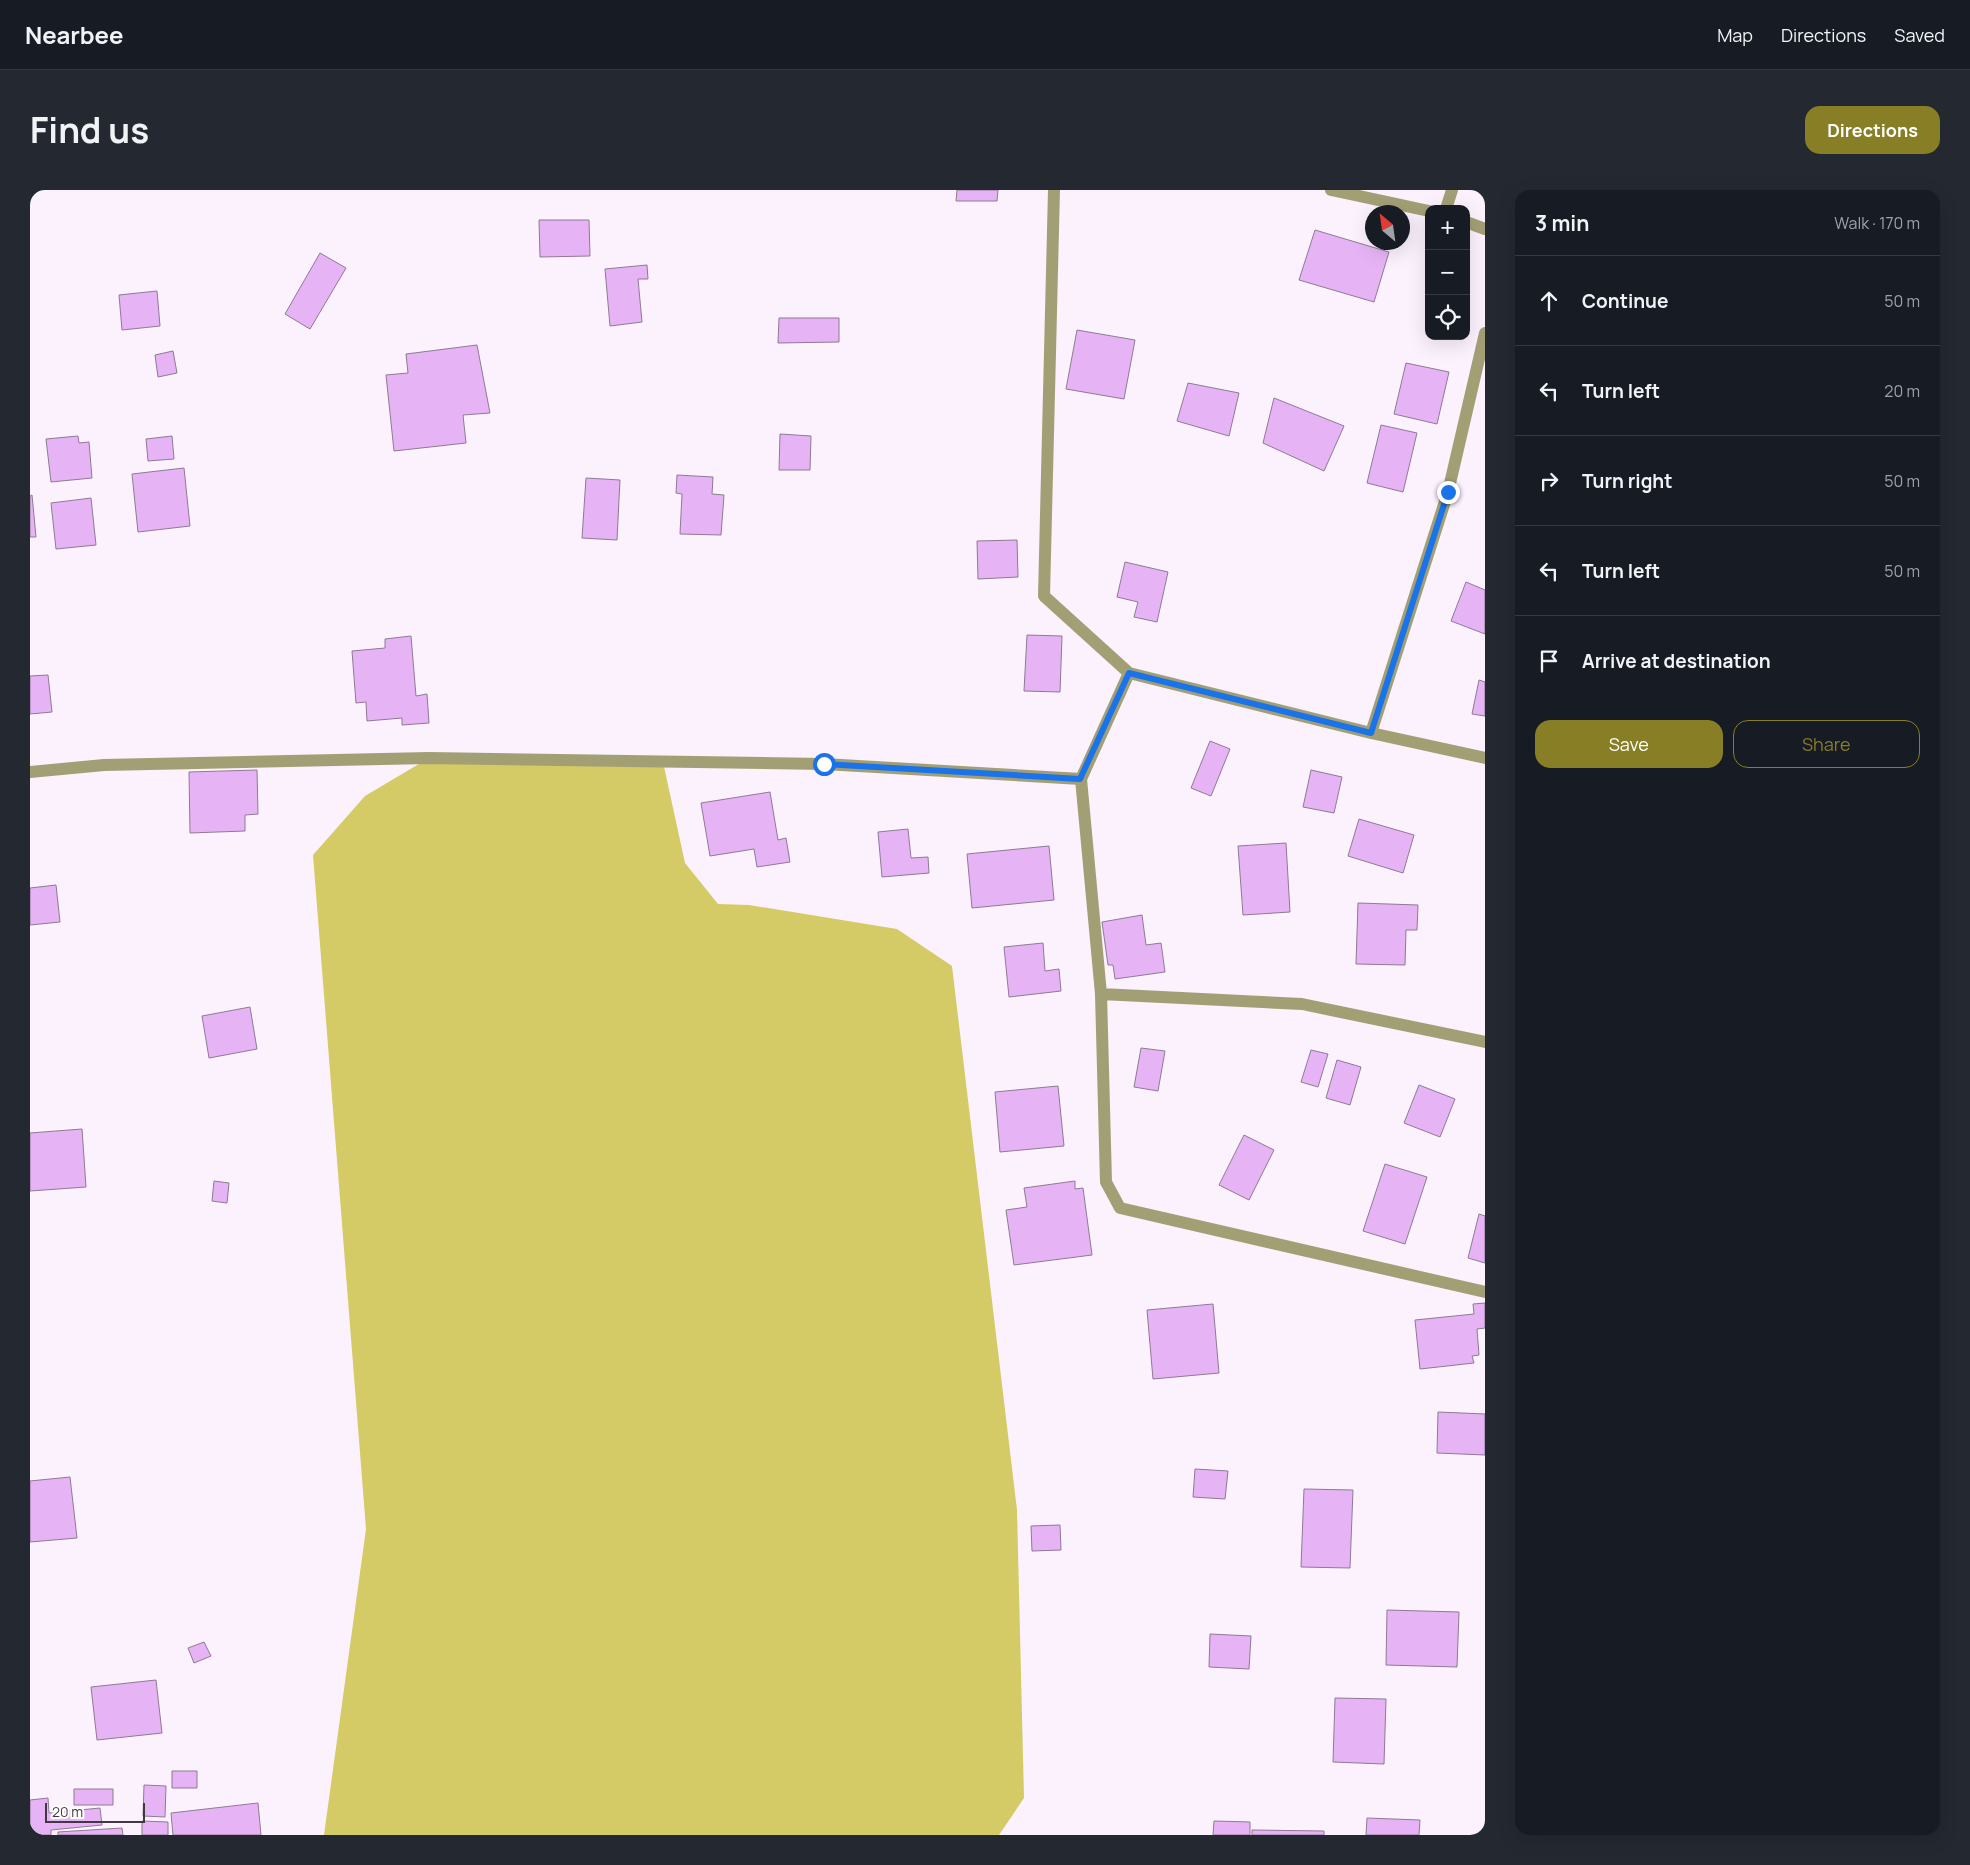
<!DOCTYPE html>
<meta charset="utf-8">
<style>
:root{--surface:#171b24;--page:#242831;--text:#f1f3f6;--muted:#9ea1a6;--line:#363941;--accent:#877e25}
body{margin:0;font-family:Manrope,sans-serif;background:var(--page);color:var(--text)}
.controls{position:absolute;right:15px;top:15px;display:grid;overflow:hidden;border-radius:10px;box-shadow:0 5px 20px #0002}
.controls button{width:45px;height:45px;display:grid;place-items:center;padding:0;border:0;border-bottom:1px solid var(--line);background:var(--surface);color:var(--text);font:25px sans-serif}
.compass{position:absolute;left:1335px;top:15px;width:45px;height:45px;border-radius:50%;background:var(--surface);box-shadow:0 5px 20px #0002;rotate:331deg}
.scale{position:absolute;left:15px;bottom:12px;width:100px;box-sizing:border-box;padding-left:5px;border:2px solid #423844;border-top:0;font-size:14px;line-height:18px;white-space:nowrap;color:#423844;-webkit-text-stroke:4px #fff;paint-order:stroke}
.stop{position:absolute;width:15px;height:15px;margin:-11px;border:4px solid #1a73e8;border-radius:50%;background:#fff}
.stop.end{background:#1a73e8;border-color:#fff;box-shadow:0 1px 5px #0008}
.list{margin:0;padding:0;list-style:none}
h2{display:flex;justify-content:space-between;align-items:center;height:65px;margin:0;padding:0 20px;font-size:21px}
h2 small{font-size:16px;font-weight:400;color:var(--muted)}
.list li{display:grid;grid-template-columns:32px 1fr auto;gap:15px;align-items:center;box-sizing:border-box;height:90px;padding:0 20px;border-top:1px solid var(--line)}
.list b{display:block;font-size:19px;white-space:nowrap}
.list em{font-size:16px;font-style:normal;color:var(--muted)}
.actions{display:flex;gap:10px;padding:15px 20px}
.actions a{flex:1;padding:11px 0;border:1px solid var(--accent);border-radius:15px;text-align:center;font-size:18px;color:var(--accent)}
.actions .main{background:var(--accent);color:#fff}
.icon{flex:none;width:28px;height:28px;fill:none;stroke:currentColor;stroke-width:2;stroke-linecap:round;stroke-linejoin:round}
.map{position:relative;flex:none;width:1455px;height:1645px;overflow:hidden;border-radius:15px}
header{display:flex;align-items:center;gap:30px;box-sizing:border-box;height:70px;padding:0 25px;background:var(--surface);border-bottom:1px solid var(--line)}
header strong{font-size:24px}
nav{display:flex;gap:28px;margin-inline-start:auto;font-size:18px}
.intro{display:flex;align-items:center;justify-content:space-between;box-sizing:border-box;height:120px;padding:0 30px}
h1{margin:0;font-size:35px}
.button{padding:12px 22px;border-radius:15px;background:var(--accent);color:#fff;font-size:18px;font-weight:700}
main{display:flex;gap:30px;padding:0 30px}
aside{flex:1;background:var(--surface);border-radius:15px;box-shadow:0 5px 20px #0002}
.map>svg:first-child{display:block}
.green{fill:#d4ca66}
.building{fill:#e6b4f5;stroke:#8f7995}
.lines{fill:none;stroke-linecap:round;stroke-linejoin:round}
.minor{stroke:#a39f75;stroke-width:12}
.route{stroke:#1a73e8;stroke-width:6}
</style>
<header>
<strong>Nearbee</strong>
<nav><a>Map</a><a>Directions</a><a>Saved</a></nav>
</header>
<div class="intro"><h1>Find us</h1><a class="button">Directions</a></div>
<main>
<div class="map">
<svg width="1455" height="1645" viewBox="0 0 1455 1645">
<rect width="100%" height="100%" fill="#fbf2fe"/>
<path class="green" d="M 399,568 L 633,572 L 655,673 L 688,714 L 719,715 L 867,739 L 922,776 L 987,1320 L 994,1608 L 969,1645 L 294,1645 L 336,1339 L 283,665 L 335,606 Z"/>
<path class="building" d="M 927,0 L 968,0 L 967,11 L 926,11 Z
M 509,30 L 559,30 L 560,66 L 510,67 Z
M 1285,40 L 1359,62 L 1344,112 L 1269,90 Z
M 290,63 L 316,78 L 280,139 L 255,124 Z
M 617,75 L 618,89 L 608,89 L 612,132 L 580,136 L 575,79 Z
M 127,101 L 130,136 L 92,140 L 89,105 Z
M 749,128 L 809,128 L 809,152 L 748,153 Z
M 1047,140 L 1105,150 L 1094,209 L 1036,199 Z
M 447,155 L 460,223 L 433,225 L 436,253 L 364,261 L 356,185 L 378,183 L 376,164 Z
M 143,161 L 147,183 L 128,187 L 125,165 Z
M 1376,173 L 1419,182 L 1407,234 L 1364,224 Z
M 1158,193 L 1209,203 L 1199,246 L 1147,231 Z
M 1244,208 L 1314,236 L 1294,281 L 1233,253 Z
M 1351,235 L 1387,243 L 1373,302 L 1337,293 Z
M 750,244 L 781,246 L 780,280 L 749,280 Z
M 48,246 L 49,253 L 59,252 L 62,288 L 21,292 L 16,249 Z
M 142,246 L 144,269 L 118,271 L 116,249 Z
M 154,278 L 160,336 L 108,342 L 102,284 Z
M 647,285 L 683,287 L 682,304 L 694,305 L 691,345 L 650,344 L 652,304 L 646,303 Z
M 556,288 L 590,290 L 587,350 L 552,348 Z
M 2,305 L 6,347 L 0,347 L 0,306 Z
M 61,308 L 66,355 L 26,359 L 21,313 Z
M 987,350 L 988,387 L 948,389 L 947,351 Z
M 1095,372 L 1138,382 L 1127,432 L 1104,427 L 1108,412 L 1087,407 Z
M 1436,392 L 1455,400 L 1455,444 L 1421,431 Z
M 997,445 L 1032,446 L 1030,502 L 994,501 Z
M 381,446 L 386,506 L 397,504 L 399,533 L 372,535 L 372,528 L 337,531 L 336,512 L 326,513 L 322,461 L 355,458 L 355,449 Z
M 18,485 L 22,522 L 0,524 L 0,486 Z
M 1449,490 L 1455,492 L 1455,526 L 1442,524 Z
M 1180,551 L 1200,559 L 1181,606 L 1161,598 Z
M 227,580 L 228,624 L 215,625 L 215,641 L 160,643 L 159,582 Z
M 1281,580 L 1312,587 L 1304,623 L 1273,617 Z
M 740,602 L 748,650 L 756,648 L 760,672 L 727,677 L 724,659 L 680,666 L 671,613 Z
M 1329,629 L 1384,645 L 1373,683 L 1318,666 Z
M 878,639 L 881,668 L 898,667 L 899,683 L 852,687 L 848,642 Z
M 1256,653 L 1260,722 L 1213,725 L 1208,656 Z
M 1019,656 L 1024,710 L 942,718 L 937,664 Z
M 26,695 L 30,732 L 0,735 L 0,698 Z
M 1328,713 L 1388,715 L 1387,740 L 1376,740 L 1375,775 L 1326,774 Z
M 1112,725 L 1116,755 L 1131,753 L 1135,782 L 1085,789 L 1083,775 L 1078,775 L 1072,732 Z
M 1013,753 L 1015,781 L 1029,779 L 1031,801 L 979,807 L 974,757 Z
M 220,817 L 227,859 L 179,868 L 172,826 Z
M 1111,858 L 1135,861 L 1128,901 L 1104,897 Z
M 1281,860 L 1298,864 L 1288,897 L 1271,892 Z
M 1307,870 L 1331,877 L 1320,915 L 1296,908 Z
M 1389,895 L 1425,909 L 1410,947 L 1374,933 Z
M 1028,896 L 1034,956 L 970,962 L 965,902 Z
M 52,939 L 56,997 L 0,1001 L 0,943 Z
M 1214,945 L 1244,960 L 1219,1010 L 1189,995 Z
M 1355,974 L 1397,987 L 1375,1054 L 1333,1041 Z
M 184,991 L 199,993 L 197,1013 L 182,1011 Z
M 1045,991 L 1045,999 L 1053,998 L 1062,1065 L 984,1075 L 976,1020 L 997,1017 L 994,998 Z
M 1449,1024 L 1455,1026 L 1455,1073 L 1438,1068 Z
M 1455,1113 L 1455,1138 L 1447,1139 L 1449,1165 L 1442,1166 L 1444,1173 L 1390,1179 L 1385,1130 L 1444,1124 L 1443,1114 Z
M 1183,1114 L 1189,1183 L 1123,1189 L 1117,1120 Z
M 1408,1222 L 1455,1224 L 1455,1265 L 1407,1263 Z
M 1165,1279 L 1198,1281 L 1195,1309 L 1163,1307 Z
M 40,1287 L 47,1348 L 0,1352 L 0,1291 Z
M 1274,1299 L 1323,1300 L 1320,1378 L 1271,1377 Z
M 1030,1335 L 1031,1360 L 1002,1361 L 1001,1336 Z
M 1357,1420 L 1429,1422 L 1427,1477 L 1356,1475 Z
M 1180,1444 L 1221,1446 L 1219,1479 L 1179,1477 Z
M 174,1452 L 181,1466 L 164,1473 L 158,1458 Z
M 126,1490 L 132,1543 L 67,1550 L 61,1497 Z
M 1305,1508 L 1356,1509 L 1354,1574 L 1303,1572 Z
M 142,1581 L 167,1581 L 167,1598 L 142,1598 Z
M 114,1595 L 136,1596 L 135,1627 L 113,1626 Z
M 44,1599 L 83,1599 L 83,1615 L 44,1615 Z
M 18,1608 L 19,1623 L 70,1618 L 72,1635 L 21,1640 L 21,1645 L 0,1645 L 0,1610 Z
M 228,1613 L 231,1645 L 143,1645 L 141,1623 Z
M 1337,1628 L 1390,1630 L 1389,1645 L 1336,1645 Z
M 112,1631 L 138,1632 L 138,1645 L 112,1645 Z
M 1184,1631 L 1220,1632 L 1220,1645 L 1183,1645 Z
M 92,1638 L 93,1645 L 28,1645 L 28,1642 Z
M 1222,1640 L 1294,1641 L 1294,1645 L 1222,1645 Z"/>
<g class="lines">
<path class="minor" d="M 1024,0 L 1014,406 L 1099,483 L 1341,543
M 1301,0 L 1399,21
M 1416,19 L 1422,0
M 1436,32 L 1455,39
M 1455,143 L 1418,302 L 1341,543 L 1455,568
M 0,582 L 74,575 L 399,568 L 794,574 L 1051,589 L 1099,483
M 1051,589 L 1071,804 L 1272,814 L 1455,852
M 1071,804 L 1076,992 L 1090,1018 L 1455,1102"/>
</g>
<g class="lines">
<path class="route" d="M 794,574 L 1050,589 L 1099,483 L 1341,543 L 1418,302"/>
</g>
</svg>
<div class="controls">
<button>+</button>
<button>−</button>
<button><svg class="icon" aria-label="locate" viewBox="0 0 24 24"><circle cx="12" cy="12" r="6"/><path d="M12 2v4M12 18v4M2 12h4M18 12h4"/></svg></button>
</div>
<svg class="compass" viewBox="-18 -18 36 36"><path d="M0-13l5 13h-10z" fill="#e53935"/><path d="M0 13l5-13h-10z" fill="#9ea1a6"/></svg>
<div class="scale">20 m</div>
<div class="stop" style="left:794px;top:574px"></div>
<div class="stop end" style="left:1418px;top:302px"></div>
</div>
<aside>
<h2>3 min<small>Walk · 170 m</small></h2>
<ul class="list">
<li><svg class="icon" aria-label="ahead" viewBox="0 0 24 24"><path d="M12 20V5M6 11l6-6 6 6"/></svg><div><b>Continue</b></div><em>50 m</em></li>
<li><svg class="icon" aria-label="left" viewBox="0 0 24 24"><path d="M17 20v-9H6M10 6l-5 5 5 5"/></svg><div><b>Turn left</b></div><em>20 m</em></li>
<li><svg class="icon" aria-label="right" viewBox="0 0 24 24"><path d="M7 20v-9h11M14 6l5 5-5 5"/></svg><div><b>Turn right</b></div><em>50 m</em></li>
<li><svg class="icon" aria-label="left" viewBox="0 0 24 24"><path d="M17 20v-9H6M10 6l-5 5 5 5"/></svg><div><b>Turn left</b></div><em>50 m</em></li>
<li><svg class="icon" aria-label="arrive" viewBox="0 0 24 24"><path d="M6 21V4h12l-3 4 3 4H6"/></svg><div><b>Arrive at destination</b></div></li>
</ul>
<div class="actions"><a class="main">Save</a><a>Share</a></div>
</aside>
</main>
